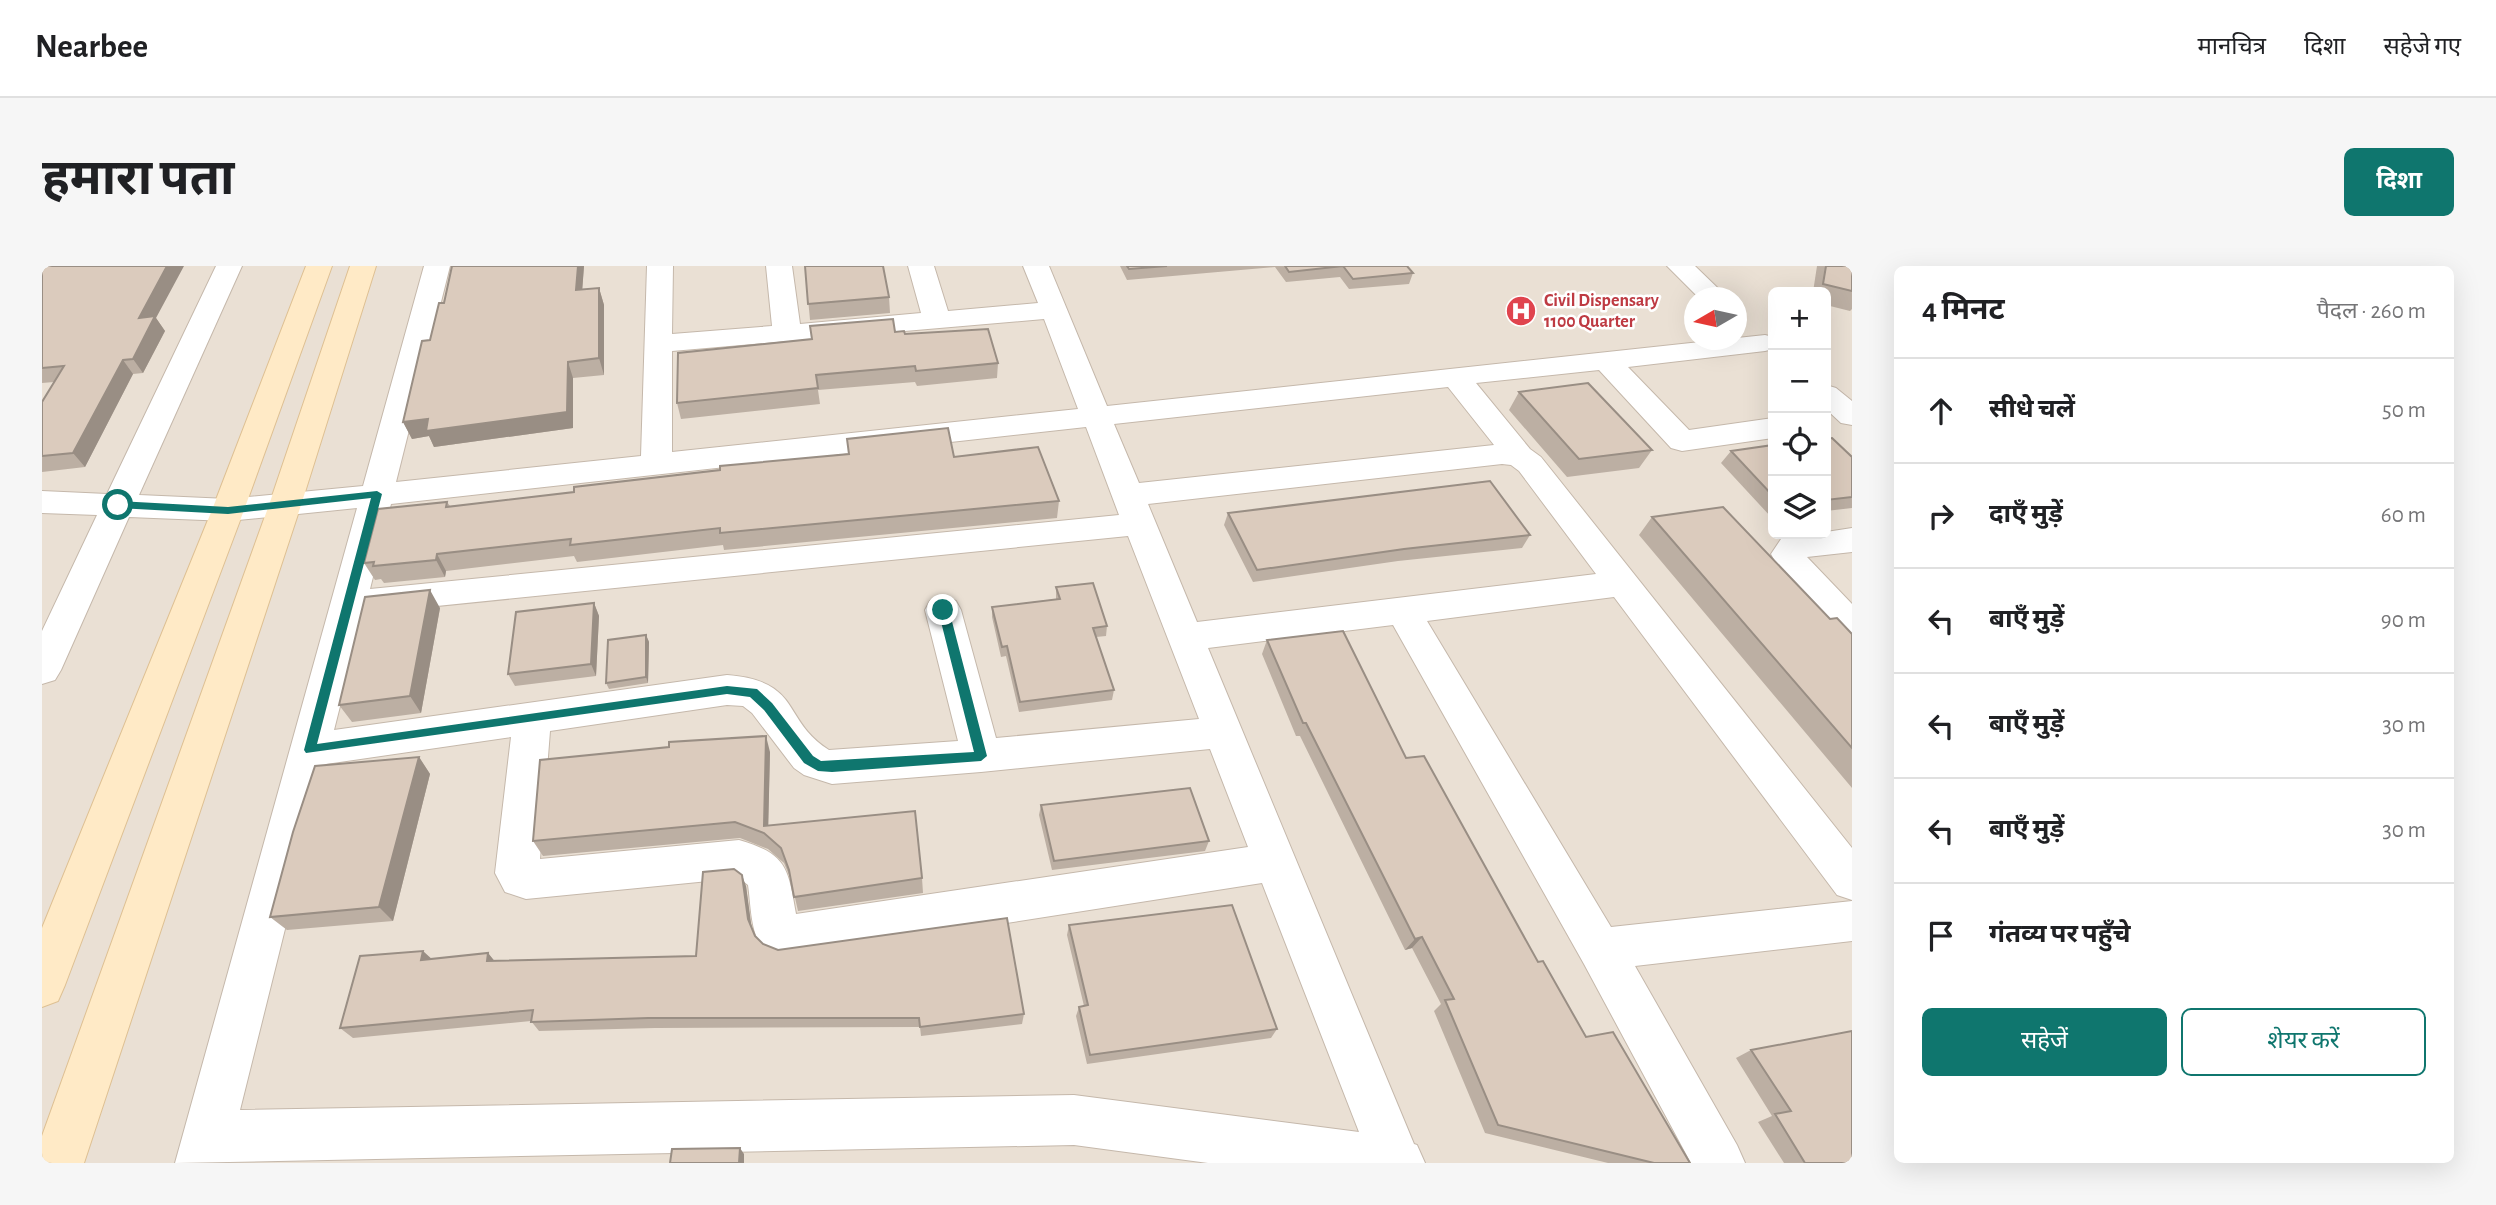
<!DOCTYPE html>
<html lang="hi">
<meta charset="utf-8">
<style>
:root{--surface:#fff;--page:#f6f6f6;--text:#202124;--muted:#757577;--line:#e0e0e0;--accent:#0f766e}
body{margin:0;font-family:"Alegreya Sans","Noto Sans Devanagari",sans-serif;background:var(--page);color:var(--text)}
.controls{position:absolute;right:21px;top:21px;display:grid;overflow:hidden;border-radius:10px;box-shadow:0 7px 28px #0002}
.controls button{width:63px;height:63px;display:grid;place-items:center;padding:0;border:0;border-bottom:2px solid var(--line);background:var(--surface);color:var(--text);font:35px sans-serif}
.compass{position:absolute;left:1642px;top:21px;width:63px;height:63px;border-radius:50%;background:var(--surface);box-shadow:0 7px 28px #0002;rotate:261deg}
.stop{position:absolute;width:21px;height:21px;margin:-16px;border:5px solid #0f766e;border-radius:50%;background:#fff}
.stop.end{background:#0f766e;border-color:#fff;box-shadow:0 2px 7px #0008}
.list{margin:0;padding:0;list-style:none}
h2{display:flex;justify-content:space-between;align-items:center;height:91px;margin:0;padding:0 28px;font-size:30px}
h2 small{font-size:23px;font-weight:400;color:var(--muted)}
.list li{display:grid;grid-template-columns:46px 1fr auto;gap:21px;align-items:center;box-sizing:border-box;height:105px;padding:0 28px;border-top:2px solid var(--line)}
.list b{display:block;font-size:26px;white-space:nowrap}
.list em{font-size:23px;font-style:normal;color:var(--muted)}
.actions{display:flex;gap:14px;padding:21px 28px}
.actions a{flex:1;padding:16px 0;border:2px solid var(--accent);border-radius:10px;text-align:center;font-size:24px;color:var(--accent)}
.actions .main{background:var(--accent);color:#fff}
.icon{flex:none;width:38px;height:38px;fill:none;stroke:currentColor;stroke-width:2;stroke-linecap:round;stroke-linejoin:round}
.map{position:relative;flex:none;width:1810px;height:897px;overflow:hidden;border-radius:10px}
header{display:flex;align-items:center;gap:42px;box-sizing:border-box;height:98px;padding:0 35px;background:var(--surface);border-bottom:2px solid var(--line)}
header strong{font-size:33px}
nav{display:flex;gap:38px;margin-inline-start:auto;font-size:24px}
.intro{display:flex;align-items:center;justify-content:space-between;box-sizing:border-box;height:168px;padding:0 42px}
h1{margin:0;font-size:49px}
.button{padding:18px 32px;border-radius:10px;background:var(--accent);color:#fff;font-size:24px;font-weight:700}
main{display:flex;gap:42px;padding:0 42px}
aside{flex:1;background:var(--surface);border-radius:10px;box-shadow:0 7px 28px #0002}
.map>svg:first-child{display:block}
.residential{fill:#eae0d4;fill-rule:evenodd}
.lines{fill:none;stroke-linecap:round;stroke-linejoin:round}
.minor-casing{stroke:#c5b8ab;stroke-width:2}
.secondary-casing{stroke:#dec093;stroke-width:2}
.minor{fill:#fff;fill-rule:evenodd}
.secondary{fill:#ffeac6;fill-rule:evenodd}
.wall{fill:#bcafa3}
.shaded-wall{fill:#998e84}
.building{fill:#dbcbbd;stroke:#998e84;stroke-width:2}
.route{fill:#0f766e}
.labels{text-anchor:middle;dominant-baseline:central;stroke-width:5;stroke-linejoin:round;paint-order:stroke}
.far-health-label{font-size:18px;font-weight:bold;fill:#be3a42;stroke:#fff;text-anchor:start}
</style>
<header>
<strong>Nearbee</strong>
<nav><a>मानचित्र</a><a>दिशा</a><a>सहेजे गए</a></nav>
</header>
<div class="intro"><h1>हमारा पता</h1><a class="button">दिशा</a></div>
<main>
<div class="map">
<svg width="1810" height="897" viewBox="0 0 1810 897">
<rect width="100%" height="100%" fill="#f5efe6"/>
<path class="residential" d="M 0,0 L 1810,0 L 1810,897 L 0,897 ZM 1731,26 L 1784,26 L 1784,268 L 1731,268 ZM 1652,32 L 1694,32 L 1694,74 L 1652,74 Z"/>
<g class="lines">
<g class="minor-casing">
<path id="minor" d="M 174,0 L 200,0 L 97,229 L 186,233 L 321,220 L 382,0 L 408,0 L 354,216 L 599,190 L 605,0 L 631,0 L 630,68 L 730,60 L 724,0 L 750,0 L 758,58 L 879,47 L 866,0 L 892,0 L 906,45 L 996,37 L 981,0 L 1007,0 L 1065,140 L 1723,69 L 1731,71 L 1731,83 L 1723,85 L 1586,101 L 1647,164 L 1731,152 L 1731,172 L 1640,185 L 1629,182 L 1557,104 L 1434,117 L 1488,183 L 1499,191 L 1810,582 L 1810,634 L 1795,629 L 1572,331 L 1385,355 L 1569,661 L 1810,635 L 1810,675 L 1593,700 L 1695,879 L 1703,897 L 1649,897 L 1542,698 L 1351,359 L 1166,382 L 1372,878 L 1375,879 L 1383,897 L 1166,897 L 1032,879 L 133,897 L 315,242 L 186,255 L 87,251 L 19,404 L 13,414 L 0,418 L 0,365 L 55,249 L 0,247 L 0,225 L 65,228 ZM 1002,53 L 1036,143 L 630,186 L 630,85 ZM 1406,121 L 1452,179 L 1097,217 L 1072,158 ZM 1044,161 L 1077,249 L 328,323 L 349,238 ZM 1460,198 L 1469,199 L 1477,205 L 1554,308 L 1155,356 L 1106,238 ZM 1086,270 L 1157,453 L 954,472 L 919,344 L 914,335 L 901,331 L 888,335 L 883,344 L 916,475 L 787,484 C 739,454 761,415 685,409 L 292,464 L 323,341 L 336,346 ZM 685,439 L 701,440 L 710,447 L 752,502 L 762,509 L 790,518 L 939,506 L 1168,483 L 1206,581 L 754,648 C 746,602 745,588 697,574 L 498,593 L 508,465 ZM 469,471 L 453,607 L 463,626 L 484,633 L 697,612 L 706,619 C 709,637 708,672 724,685 C 728,688 735,690 740,692 L 1220,617 L 1317,866 L 1032,829 L 198,844 L 284,498 Z
M 1625,0 L 1653,0 L 1686,32 L 1657,32 Z
M 1784,119 L 1794,122 L 1810,135 L 1810,159 L 1799,157 L 1784,143 Z
M 1810,262 L 1810,286 L 1765,291 L 1810,338 L 1810,373 L 1797,369 L 1742,311 L 1729,288 L 1739,273 Z"/>
</g>
<g class="secondary-casing">
<path id="secondary" d="M 264,0 L 290,0 L 202,244 L 23,719 L 16,735 L 0,741 L 0,662 L 170,244 Z
M 308,0 L 334,0 L 259,239 L 42,897 L 0,897 L 0,870 L 227,239 Z"/>
</g>
<use href="#minor" class="minor"/>
<use href="#secondary" class="secondary"/>
</g>
<path class="wall" d="M 0,0 L 114,52 L 123,65 L 101,107 L 91,108 L 43,201 L 0,206 L 0,136 L 12,116 L 0,117 Z
M 542,0 L 540,24 L 557,22 L 562,39 L 562,109 L 531,112 L 531,162 L 392,181 L 387,170 L 370,173 L 361,156 L 402,37 Z
M 763,0 L 847,31 L 848,47 L 768,54 Z
M 1078,0 L 1365,0 L 1371,7 L 1367,18 L 1307,23 L 1298,11 L 1244,16 L 1233,1 L 1085,14 Z
M 1775,0 L 1810,0 L 1810,43 L 1808,45 L 1784,39 L 1784,26 L 1771,26 Z
M 853,66 L 956,97 L 955,112 L 875,120 L 873,116 L 776,124 L 778,138 L 639,153 L 635,137 L 770,73 Z
M 1477,126 L 1610,184 L 1597,202 L 1525,211 L 1467,144 Z
M 1784,173 L 1810,191 L 1810,242 L 1784,245 Z
M 1731,179 L 1731,251 L 1729,251 L 1679,197 L 1689,185 Z
M 912,191 L 1017,235 L 1015,252 L 682,284 L 681,279 L 535,296 L 532,290 L 404,305 L 403,311 L 342,317 L 339,313 L 333,314 L 322,297 L 405,236 L 408,240 Z
M 1186,247 L 1488,269 L 1480,282 L 1356,295 L 1211,316 L 1182,259 Z
M 1610,251 L 1788,353 L 1810,368 L 1810,522 L 1597,269 Z
M 1014,321 L 1065,360 L 1064,370 L 1054,371 L 1072,424 L 1070,434 L 977,446 L 964,390 L 959,391 L 950,351 L 950,341 L 1014,333 Z
M 552,337 L 557,350 L 554,410 L 473,420 L 466,408 Z
M 398,342 L 379,447 L 310,456 L 297,439 Z
M 604,369 L 607,376 L 606,417 L 567,423 L 564,417 Z
M 1225,374 L 1364,492 L 1544,771 L 1648,897 L 1566,897 L 1443,867 L 1392,745 L 1399,738 L 1370,682 L 1363,684 L 1258,470 L 1254,470 L 1220,388 Z
M 728,486 L 726,560 L 880,612 L 881,627 L 756,645 L 749,614 L 742,597 L 726,583 L 698,572 L 501,590 L 491,575 Z
M 377,491 L 388,508 L 351,655 L 245,664 L 228,651 Z
M 999,539 L 1167,575 L 1163,585 L 1010,604 L 997,549 Z
M 704,620 L 709,661 L 713,670 L 721,678 L 736,684 L 982,748 L 980,758 L 879,770 L 878,761 L 613,762 L 497,765 L 489,755 L 311,772 L 298,762 L 389,693 L 446,687 L 452,695 L 654,690 Z
M 1027,659 L 1235,763 L 1229,772 L 1045,798 L 1034,750 L 1037,741 L 1042,740 L 1025,669 Z
M 1709,784 L 1810,897 L 1742,897 L 1716,856 L 1730,850 L 1694,792 Z"/>
<path class="shaded-wall" d="M 125,0 L 142,0 L 114,52 L 123,65 L 101,107 L 91,93 L 97,52 Z
M 536,0 L 542,0 L 539,41 L 534,24 Z
M 557,22 L 562,39 L 562,109 L 557,92 Z
M 81,94 L 91,108 L 43,201 L 31,187 Z
M 526,96 L 531,112 L 531,162 L 392,181 L 387,170 L 370,173 L 361,156 Z
M 395,288 L 404,305 L 403,311 L 394,294 Z
M 388,324 L 398,342 L 379,447 L 368,430 Z
M 552,337 L 557,350 L 554,410 L 549,398 Z
M 604,369 L 607,376 L 606,417 L 604,411 Z
M 724,470 L 728,486 L 726,571 L 722,560 Z
M 377,491 L 388,508 L 351,655 L 337,641 Z
M 700,609 L 704,620 L 710,664 L 706,653 Z
M 1380,671 L 1370,682 L 1363,684 L 1373,673 Z
M 381,685 L 392,695 L 379,694 Z
M 446,687 L 455,698 L 445,695 Z
M 698,882 L 702,888 L 702,897 L 697,897 Z"/>
<path class="building" d="M 0,0 L 125,0 L 97,52 L 113,50 L 91,93 L 81,94 L 31,187 L 0,190 L 0,136 L 22,100 L 0,102 Z
M 410,0 L 536,0 L 534,24 L 557,22 L 557,92 L 526,96 L 525,146 L 384,165 L 386,153 L 361,156 L 380,75 L 388,74 L 397,37 L 402,37 Z
M 763,0 L 841,0 L 847,31 L 766,38 Z
M 1085,0 L 1125,0 L 1087,3 Z
M 1243,0 L 1365,0 L 1371,7 L 1311,13 L 1301,0 L 1247,6 Z
M 1784,0 L 1810,0 L 1810,25 L 1781,18 Z
M 851,53 L 853,66 L 862,65 L 863,68 L 946,63 L 956,97 L 874,105 L 873,100 L 774,109 L 776,122 L 635,137 L 636,87 L 770,73 L 768,60 Z
M 1546,117 L 1610,184 L 1537,193 L 1477,126 Z
M 906,162 L 912,191 L 996,181 L 1017,235 L 678,267 L 678,262 L 528,279 L 529,273 L 395,288 L 394,294 L 331,300 L 332,296 L 322,297 L 336,243 L 405,236 L 404,241 L 532,226 L 532,221 L 678,204 L 678,200 L 807,188 L 805,173 Z
M 1790,172 L 1810,191 L 1810,231 L 1784,234 L 1784,173 Z
M 1731,179 L 1731,230 L 1689,185 Z
M 1448,215 L 1488,269 L 1362,283 L 1215,304 L 1186,247 Z
M 1681,241 L 1788,353 L 1795,352 L 1810,368 L 1810,482 L 1610,251 Z
M 1051,317 L 1065,360 L 1051,362 L 1072,424 L 978,436 L 965,380 L 960,381 L 950,341 L 1018,333 L 1014,321 Z
M 388,324 L 368,430 L 297,439 L 323,331 Z
M 552,337 L 549,398 L 466,408 L 474,346 Z
M 1301,365 L 1364,492 L 1382,490 L 1496,696 L 1501,695 L 1544,771 L 1571,766 L 1648,897 L 1612,897 L 1456,859 L 1403,734 L 1412,733 L 1380,671 L 1373,673 L 1264,457 L 1261,457 L 1225,374 Z
M 604,369 L 604,411 L 564,417 L 566,374 Z
M 724,470 L 722,560 L 873,545 L 880,612 L 752,631 L 747,604 L 739,582 L 722,567 L 693,556 L 491,575 L 498,494 L 627,481 L 627,476 Z
M 377,491 L 337,641 L 228,651 L 251,566 L 273,500 Z
M 1148,522 L 1167,575 L 1012,595 L 999,539 Z
M 692,603 L 700,609 L 706,653 L 713,670 L 721,678 L 736,684 L 965,652 L 982,748 L 878,761 L 877,752 L 606,752 L 489,756 L 491,744 L 298,762 L 318,690 L 381,685 L 379,694 L 446,687 L 445,695 L 654,690 L 661,606 Z
M 1190,639 L 1235,763 L 1048,789 L 1037,741 L 1046,739 L 1027,659 Z
M 1810,765 L 1810,897 L 1763,897 L 1733,848 L 1749,845 L 1709,784 Z
M 698,882 L 697,897 L 628,897 L 630,883 Z"/>
<path class="route" d="M 335,225 L 340,228 L 275,478 L 685,420 L 715,423 L 730,437 L 771,490 L 779,495 L 932,486 L 896,344 L 901,340 L 907,344 L 945,490 L 939,495 L 790,506 L 776,505 L 762,497 L 722,444 L 708,431 L 685,428 L 264,487 L 262,484 L 329,232 L 186,248 L 76,242 L 72,239 L 76,235 L 186,241 Z"/>
<defs>
<g id="hospital-disc" transform="scale(1.575)"><circle r="9.5" fill="#e0444e" stroke="#fff"/><path d="M-5-5h3v3.5h4V-5h3V5h-3V1.5h-4V5h-3Z" fill="#fff"/></g>
</defs>
<g fill-rule="evenodd">
<use href="#hospital-disc" x="1479" y="45"/>
</g>
<g class="labels">
<g class="far-health-label">
<text x="1502" y="35">Civil Dispensary<tspan x="1502" dy="21">1100 Quarter</tspan></text>
</g>
</g>
</svg>
<div class="controls">
<button>+</button>
<button>−</button>
<button><svg class="icon" aria-label="locate" viewBox="0 0 24 24"><circle cx="12" cy="12" r="6"/><path d="M12 2v4M12 18v4M2 12h4M18 12h4"/></svg></button>
<button><svg class="icon" aria-label="layers" viewBox="0 0 24 24"><path d="M12 4l9 5-9 5-9-5zM3 14l9 5 9-5"/></svg></button>
</div>
<svg class="compass" viewBox="-18 -18 36 36"><path d="M0-13l5 13h-10z" fill="#e53935"/><path d="M0 13l5-13h-10z" fill="#757577"/></svg>
<div class="stop" style="left:76px;top:239px"></div>
<div class="stop end" style="left:901px;top:344px"></div>
</div>
<aside>
<h2>4 मिनट<small>पैदल · 260 m</small></h2>
<ul class="list">
<li><svg class="icon" aria-label="ahead" viewBox="0 0 24 24"><path d="M12 20V5M6 11l6-6 6 6"/></svg><div><b>सीधे चलें</b></div><em>50 m</em></li>
<li><svg class="icon" aria-label="right" viewBox="0 0 24 24"><path d="M7 20v-9h11M14 6l5 5-5 5"/></svg><div><b>दाएँ मुड़ें</b></div><em>60 m</em></li>
<li><svg class="icon" aria-label="left" viewBox="0 0 24 24"><path d="M17 20v-9H6M10 6l-5 5 5 5"/></svg><div><b>बाएँ मुड़ें</b></div><em>90 m</em></li>
<li><svg class="icon" aria-label="left" viewBox="0 0 24 24"><path d="M17 20v-9H6M10 6l-5 5 5 5"/></svg><div><b>बाएँ मुड़ें</b></div><em>30 m</em></li>
<li><svg class="icon" aria-label="left" viewBox="0 0 24 24"><path d="M17 20v-9H6M10 6l-5 5 5 5"/></svg><div><b>बाएँ मुड़ें</b></div><em>30 m</em></li>
<li><svg class="icon" aria-label="arrive" viewBox="0 0 24 24"><path d="M6 21V4h12l-3 4 3 4H6"/></svg><div><b>गंतव्य पर पहुँचे</b></div></li>
</ul>
<div class="actions"><a class="main">सहेजें</a><a>शेयर करें</a></div>
</aside>
</main>
